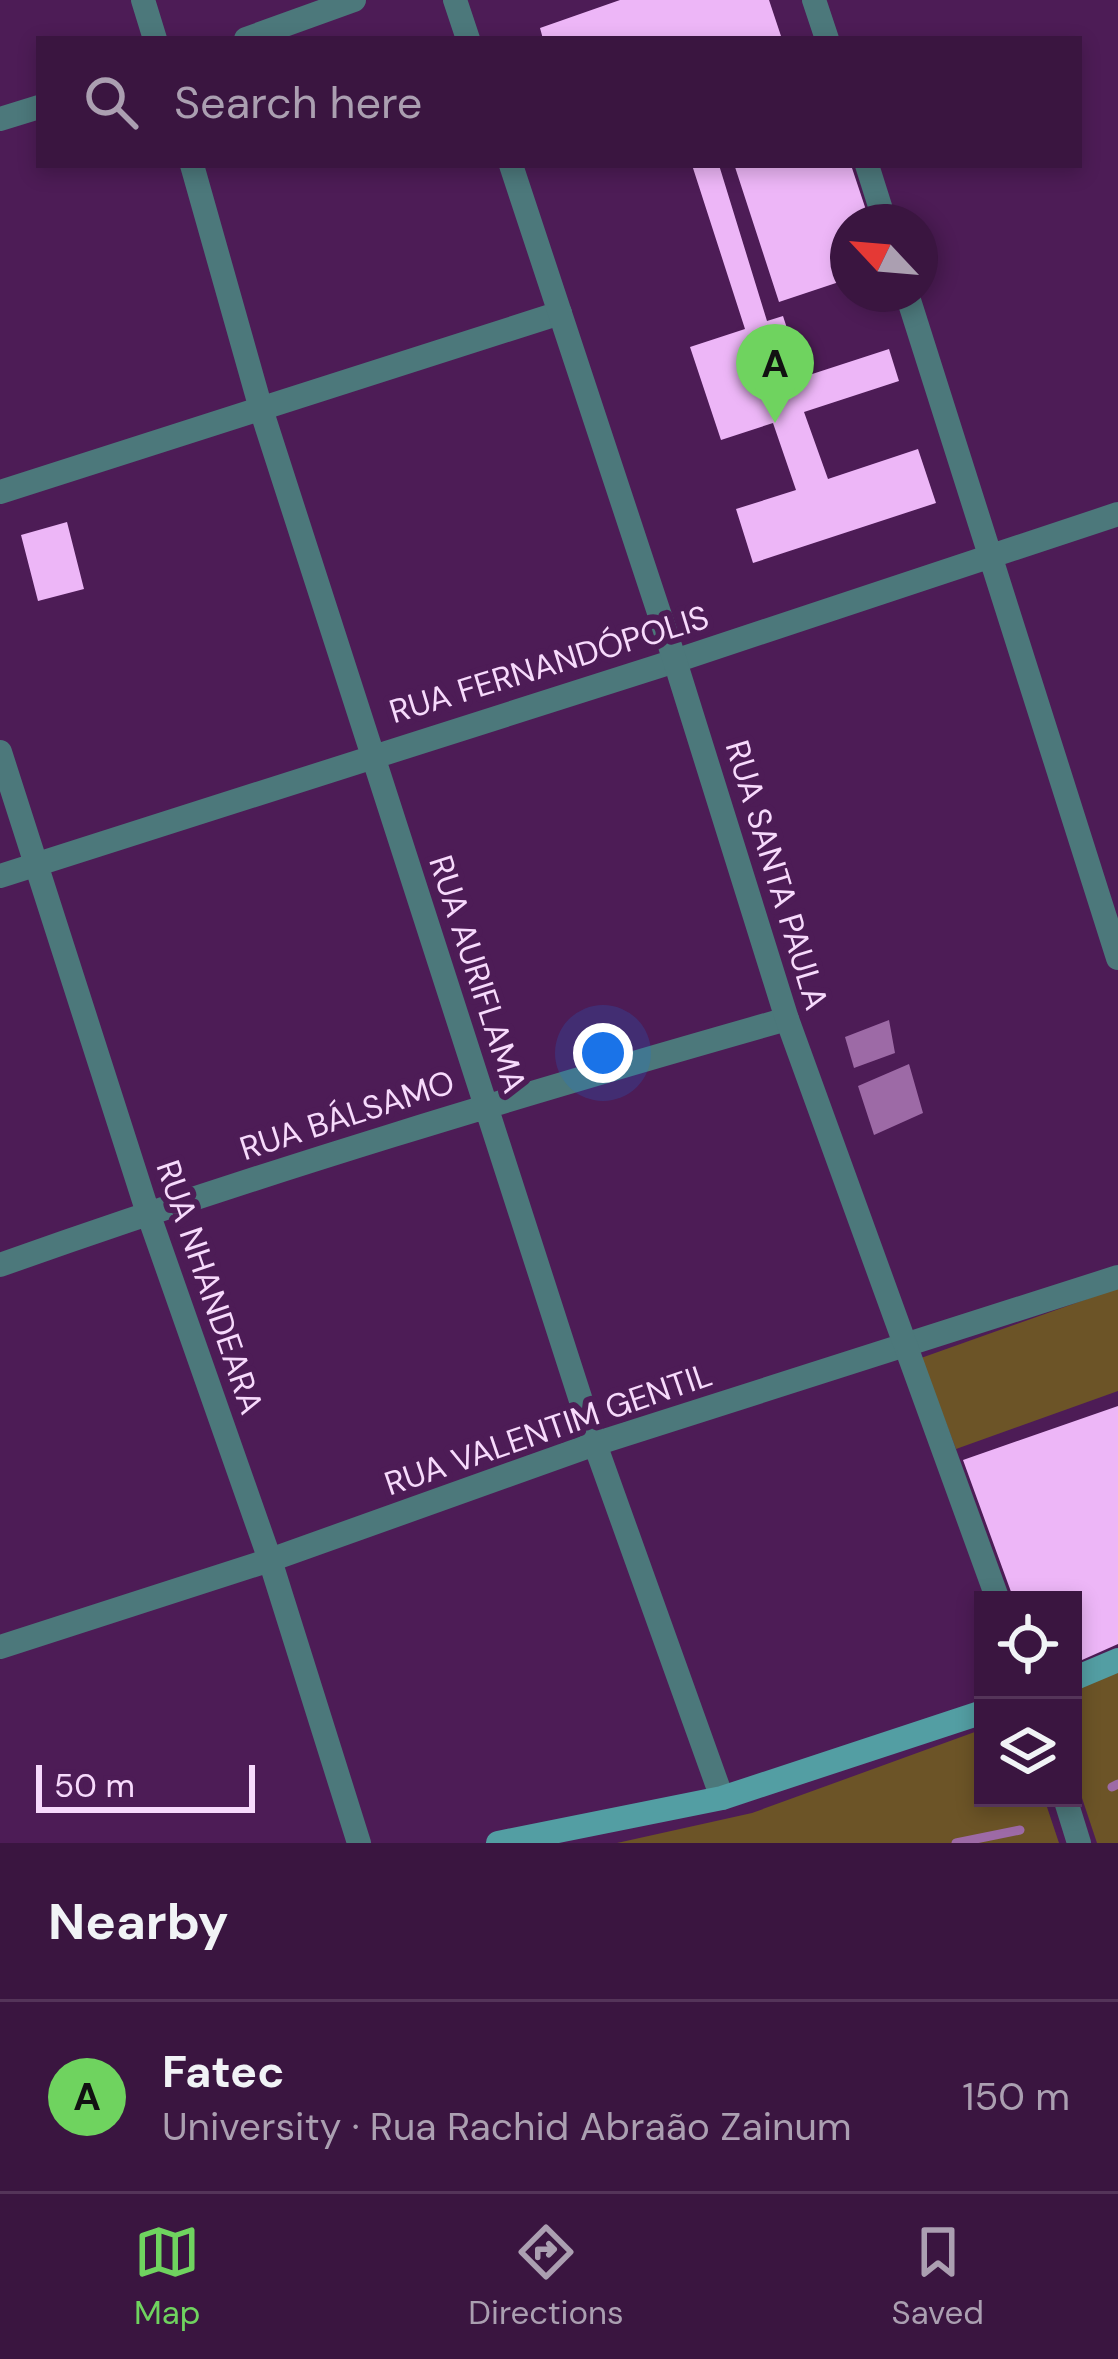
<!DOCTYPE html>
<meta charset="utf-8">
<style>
:root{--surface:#3a1540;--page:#411e47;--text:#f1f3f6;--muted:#ab9fb1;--line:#543459;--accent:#6fd35f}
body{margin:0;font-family:"DM Sans",sans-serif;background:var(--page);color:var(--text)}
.controls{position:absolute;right:36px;bottom:36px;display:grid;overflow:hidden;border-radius:0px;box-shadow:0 6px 18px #0003}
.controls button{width:108px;height:108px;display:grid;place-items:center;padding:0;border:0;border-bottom:3px solid var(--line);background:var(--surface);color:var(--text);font:60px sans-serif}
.compass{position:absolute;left:830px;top:204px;width:108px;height:108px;border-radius:50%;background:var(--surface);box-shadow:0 6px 18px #0003;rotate:296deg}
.scale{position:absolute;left:36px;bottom:30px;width:219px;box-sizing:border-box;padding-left:12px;border:6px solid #f7dafc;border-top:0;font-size:33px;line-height:42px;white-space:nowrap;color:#f7dafc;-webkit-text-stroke:9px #4d1c56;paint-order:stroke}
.you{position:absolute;left:603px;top:1053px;width:42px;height:42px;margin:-30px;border:9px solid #fff;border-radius:50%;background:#1a73e8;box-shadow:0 0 0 18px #1a73e833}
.badge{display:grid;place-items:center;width:78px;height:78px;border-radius:50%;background:var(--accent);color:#111;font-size:39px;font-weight:700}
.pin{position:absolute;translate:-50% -99px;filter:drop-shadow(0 3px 6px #0008)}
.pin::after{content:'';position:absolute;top:63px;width:42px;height:36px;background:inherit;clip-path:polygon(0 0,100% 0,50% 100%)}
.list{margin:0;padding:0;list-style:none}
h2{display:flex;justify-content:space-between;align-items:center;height:156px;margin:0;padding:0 48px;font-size:51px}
h2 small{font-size:39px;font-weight:400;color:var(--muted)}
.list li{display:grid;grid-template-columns:78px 1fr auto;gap:36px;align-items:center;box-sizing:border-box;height:192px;padding:0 48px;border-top:3px solid var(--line)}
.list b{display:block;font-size:45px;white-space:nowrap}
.list p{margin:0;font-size:39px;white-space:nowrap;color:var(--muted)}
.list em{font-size:39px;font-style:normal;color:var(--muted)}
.icon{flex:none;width:66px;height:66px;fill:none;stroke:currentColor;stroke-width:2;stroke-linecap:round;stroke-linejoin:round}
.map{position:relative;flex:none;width:1118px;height:1843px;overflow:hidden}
.search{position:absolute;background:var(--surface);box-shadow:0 6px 18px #0003;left:36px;right:36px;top:36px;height:132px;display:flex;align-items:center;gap:30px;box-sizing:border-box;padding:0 42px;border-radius:0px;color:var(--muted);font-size:45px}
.sheet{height:348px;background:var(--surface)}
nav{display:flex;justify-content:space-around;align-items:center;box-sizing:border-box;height:168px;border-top:3px solid var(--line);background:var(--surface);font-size:33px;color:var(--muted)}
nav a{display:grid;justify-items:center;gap:6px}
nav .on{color:var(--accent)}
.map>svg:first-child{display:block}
.green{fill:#6c5427}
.water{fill:#9d6aa6}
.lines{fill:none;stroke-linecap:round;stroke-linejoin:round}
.stream{stroke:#9d6aa6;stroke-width:9}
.building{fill:#edb6f7}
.minor{stroke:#4c787b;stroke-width:24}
.tertiary{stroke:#4c787b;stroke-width:24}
.secondary{stroke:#539ea3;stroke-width:24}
.labels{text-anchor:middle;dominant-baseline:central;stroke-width:12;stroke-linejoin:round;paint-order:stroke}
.street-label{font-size:33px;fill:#f7dafc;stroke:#4d1c56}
</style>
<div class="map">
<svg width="1118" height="1843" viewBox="0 0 1118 1843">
<rect width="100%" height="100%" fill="#4d1c56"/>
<path class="green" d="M 1118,1288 L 1118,1391 L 956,1449 L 921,1358 Z
M 1118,1669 L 1118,1843 L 1097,1843 L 1073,1771 L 1073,1688 Z
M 983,1729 L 983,1798 L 1044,1798 L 1059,1843 L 617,1843 L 752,1813 Z"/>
<path class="water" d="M 889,1020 L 895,1053 L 854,1068 L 845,1037 Z
M 909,1064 L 923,1113 L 874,1135 L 858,1086 Z"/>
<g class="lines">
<path class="stream" d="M 1112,1787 L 1118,1784
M 956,1843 L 1020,1830"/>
</g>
<path class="building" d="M 620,0 L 769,0 L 782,39 L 543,39 L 540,28 Z
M 692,165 L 719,165 L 767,321 L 783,316 L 803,377 L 889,349 L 899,381 L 804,412 L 828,479 L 918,449 L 936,503 L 753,563 L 736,509 L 796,490 L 773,423 L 721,440 L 690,347 L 745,329 Z
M 741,165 L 851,165 L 870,222 L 848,222 L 848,279 L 779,302 L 735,167 Z
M 67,522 L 84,589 L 38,601 L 21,535 Z
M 1118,1406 L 1118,1644 L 1073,1664 L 1073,1600 L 1014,1600 L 963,1460 Z"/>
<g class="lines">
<path class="minor" d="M 143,0 L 155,39
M 814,0 L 827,39
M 246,39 L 354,0
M 0,119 L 39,107
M 192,165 L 261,409 L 595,1444 L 722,1798
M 867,165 L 885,222
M 907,294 L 1118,958
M 0,492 L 560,313
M 0,752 L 148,1213 L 270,1560 L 359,1843
M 0,876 L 675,661 L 1118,514
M 0,1265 C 259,1173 523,1094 787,1019
M 0,1647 L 270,1560 L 595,1444 L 1118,1277"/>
<path class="tertiary" d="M 455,0 L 468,39
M 511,165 L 675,661 L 787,1019 L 998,1600
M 1065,1798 L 1079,1843"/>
<path class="secondary" d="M 1073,1679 L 1118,1660
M 498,1843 L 722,1798 L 983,1712"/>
</g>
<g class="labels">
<g class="street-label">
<text transform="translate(549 664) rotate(-17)">RUA FERNANDÓPOLIS</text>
<text transform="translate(777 875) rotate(73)">RUA SANTA PAULA</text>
<text transform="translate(478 974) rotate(72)">RUA AURIFLAMA</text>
<text transform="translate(347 1115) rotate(-18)">RUA BÁLSAMO</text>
<text transform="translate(210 1287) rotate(71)">RUA NHANDEARA</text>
<text transform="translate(548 1429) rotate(-19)">RUA VALENTIM GENTIL</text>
</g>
</g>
</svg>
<div class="controls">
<button><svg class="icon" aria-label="locate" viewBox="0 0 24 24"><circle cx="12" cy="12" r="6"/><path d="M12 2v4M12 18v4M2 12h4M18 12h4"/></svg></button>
<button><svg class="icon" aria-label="layers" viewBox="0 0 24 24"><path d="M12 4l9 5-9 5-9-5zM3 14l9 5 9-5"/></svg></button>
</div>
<svg class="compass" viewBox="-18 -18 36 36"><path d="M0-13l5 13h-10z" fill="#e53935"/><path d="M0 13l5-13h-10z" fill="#ab9fb1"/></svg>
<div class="scale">50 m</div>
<div class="you"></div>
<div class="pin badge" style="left:775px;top:423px">A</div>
<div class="search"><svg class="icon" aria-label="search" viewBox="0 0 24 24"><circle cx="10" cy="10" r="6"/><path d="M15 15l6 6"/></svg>Search here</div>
</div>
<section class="sheet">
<h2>Nearby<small></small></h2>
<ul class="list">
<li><span class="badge">A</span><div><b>Fatec</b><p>University · Rua Rachid Abraão Zainum</p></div><em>150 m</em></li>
</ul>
</section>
<nav>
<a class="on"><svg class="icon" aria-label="map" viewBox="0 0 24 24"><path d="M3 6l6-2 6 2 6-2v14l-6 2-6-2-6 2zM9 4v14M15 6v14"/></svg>Map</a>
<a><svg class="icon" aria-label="directions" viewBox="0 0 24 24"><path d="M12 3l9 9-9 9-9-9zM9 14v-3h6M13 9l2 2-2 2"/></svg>Directions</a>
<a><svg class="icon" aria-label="saved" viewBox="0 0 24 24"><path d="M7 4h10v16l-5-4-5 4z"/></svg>Saved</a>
</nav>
